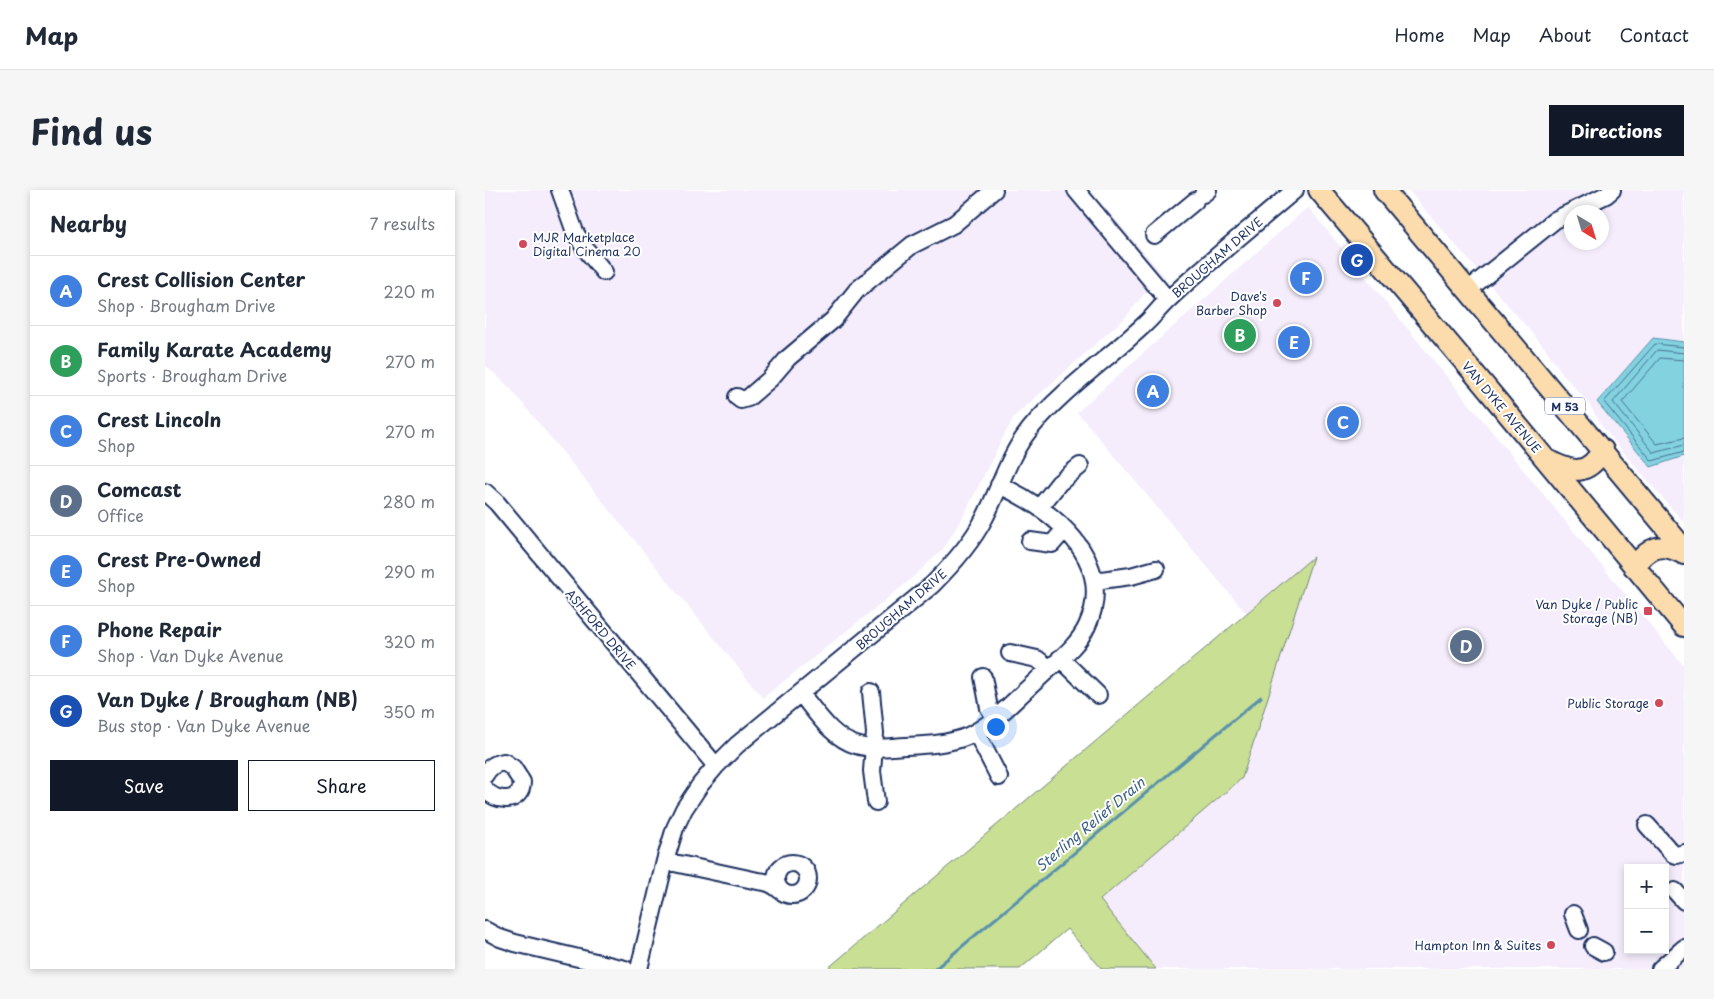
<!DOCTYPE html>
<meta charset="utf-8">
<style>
:root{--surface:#fff;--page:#f6f6f7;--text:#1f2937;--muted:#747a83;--line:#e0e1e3;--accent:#111827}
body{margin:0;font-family:"Playpen Sans",sans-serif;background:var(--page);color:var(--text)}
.controls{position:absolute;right:15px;bottom:15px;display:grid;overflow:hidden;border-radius:0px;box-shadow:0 2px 8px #0003}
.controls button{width:45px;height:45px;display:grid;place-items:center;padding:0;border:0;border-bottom:1px solid var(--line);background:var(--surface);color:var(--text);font:25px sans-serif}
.compass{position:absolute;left:1079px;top:15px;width:45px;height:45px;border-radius:50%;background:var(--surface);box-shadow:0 2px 8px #0003;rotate:142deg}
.you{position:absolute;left:510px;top:536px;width:18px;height:18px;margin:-12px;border:4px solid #fff;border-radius:50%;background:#1a73e8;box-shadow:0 0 0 8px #1a73e833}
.badge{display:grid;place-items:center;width:32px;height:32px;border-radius:50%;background:var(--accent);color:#fff;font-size:16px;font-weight:700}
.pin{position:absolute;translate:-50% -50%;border:2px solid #fff;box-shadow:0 1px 5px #0006}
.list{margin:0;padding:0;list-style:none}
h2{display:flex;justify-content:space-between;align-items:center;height:65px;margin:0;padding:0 20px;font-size:21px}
h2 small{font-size:16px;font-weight:400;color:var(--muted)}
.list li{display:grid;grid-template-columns:32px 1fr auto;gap:15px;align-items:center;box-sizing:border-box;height:70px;padding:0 20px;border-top:1px solid var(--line)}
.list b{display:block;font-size:19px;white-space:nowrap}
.list p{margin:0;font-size:16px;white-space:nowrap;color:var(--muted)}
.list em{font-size:16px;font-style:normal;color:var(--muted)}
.actions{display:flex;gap:10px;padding:15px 20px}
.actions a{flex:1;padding:11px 0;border:1px solid var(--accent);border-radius:0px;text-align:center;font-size:18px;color:var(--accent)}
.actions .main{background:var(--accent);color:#fff}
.map{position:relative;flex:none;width:1199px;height:779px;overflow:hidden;border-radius:0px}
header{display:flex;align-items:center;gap:30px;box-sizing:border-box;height:70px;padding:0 25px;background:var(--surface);border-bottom:1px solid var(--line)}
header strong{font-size:24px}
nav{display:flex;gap:28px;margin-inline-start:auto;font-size:18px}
.intro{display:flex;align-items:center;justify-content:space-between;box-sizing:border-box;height:120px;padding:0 30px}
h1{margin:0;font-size:35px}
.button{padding:12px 22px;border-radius:0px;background:var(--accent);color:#fff;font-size:18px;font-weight:700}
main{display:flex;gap:30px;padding:0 30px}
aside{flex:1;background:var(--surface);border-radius:0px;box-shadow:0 2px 8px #0003}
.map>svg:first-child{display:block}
.built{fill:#f5edfc;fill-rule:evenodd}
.green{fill:#c9df94;stroke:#728779}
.water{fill:#83d2e0;stroke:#5991ac}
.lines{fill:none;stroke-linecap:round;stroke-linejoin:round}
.shore{stroke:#457092;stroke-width:1}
.stream{stroke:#5991ac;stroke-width:3}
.minor-casing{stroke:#1b2f5e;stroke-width:20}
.major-casing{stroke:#1b2f5e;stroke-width:24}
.minor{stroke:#fff;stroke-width:16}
.major{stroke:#fcdcac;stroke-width:20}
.poi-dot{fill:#d1495b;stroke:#fff;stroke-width:2}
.labels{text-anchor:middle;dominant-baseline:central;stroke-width:4;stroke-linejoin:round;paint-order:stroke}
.shield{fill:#fff;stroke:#5f6d8e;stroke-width:1}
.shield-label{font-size:11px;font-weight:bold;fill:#1b2f5e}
.poi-label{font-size:12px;fill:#1b2f5e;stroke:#fff;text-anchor:end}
.street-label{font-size:12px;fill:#1b2f5e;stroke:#fff}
.water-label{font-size:14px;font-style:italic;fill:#3a6085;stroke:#fff}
</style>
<header>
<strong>Map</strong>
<nav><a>Home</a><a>Map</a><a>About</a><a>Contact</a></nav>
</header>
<div class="intro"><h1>Find us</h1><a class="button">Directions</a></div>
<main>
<aside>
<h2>Nearby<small>7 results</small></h2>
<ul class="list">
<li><span class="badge" style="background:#3f7fe0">A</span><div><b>Crest Collision Center</b><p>Shop · Brougham Drive</p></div><em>220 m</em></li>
<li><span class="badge" style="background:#2e9e5b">B</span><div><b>Family Karate Academy</b><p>Sports · Brougham Drive</p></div><em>270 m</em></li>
<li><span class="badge" style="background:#3f7fe0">C</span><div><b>Crest Lincoln</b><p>Shop</p></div><em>270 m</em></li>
<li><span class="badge" style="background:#5c6f8a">D</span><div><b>Comcast</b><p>Office</p></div><em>280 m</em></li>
<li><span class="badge" style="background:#3f7fe0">E</span><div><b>Crest Pre-Owned</b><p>Shop</p></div><em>290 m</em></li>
<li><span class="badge" style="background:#3f7fe0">F</span><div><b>Phone Repair</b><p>Shop · Van Dyke Avenue</p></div><em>320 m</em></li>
<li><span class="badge" style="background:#1a4fb4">G</span><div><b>Van Dyke / Brougham (NB)</b><p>Bus stop · Van Dyke Avenue</p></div><em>350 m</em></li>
</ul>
<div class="actions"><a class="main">Save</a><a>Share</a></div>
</aside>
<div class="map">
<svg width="1199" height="779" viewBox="0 0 1199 779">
<rect width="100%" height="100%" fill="#fff"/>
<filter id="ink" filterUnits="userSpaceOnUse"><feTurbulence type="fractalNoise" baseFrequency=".02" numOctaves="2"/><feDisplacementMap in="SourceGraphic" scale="10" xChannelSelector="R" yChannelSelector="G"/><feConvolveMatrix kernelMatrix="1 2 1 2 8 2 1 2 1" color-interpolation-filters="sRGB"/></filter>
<g filter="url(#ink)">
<path class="built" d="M 0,0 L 605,0 L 681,88 L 660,103 L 641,127 L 529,227 L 514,255 L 479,325 L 458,359 L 424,391 L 278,508 L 25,198 L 0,175 Z
M 923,0 L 1199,0 L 1199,333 L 1117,237 L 1106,217 L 1086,193 L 1079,186 L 1059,157 ZM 1086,22 L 1116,22 L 1116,52 L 1086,52 Z
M 823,17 L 1199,476 L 1199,779 L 671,779 L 615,710 L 757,587 L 827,368 L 761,423 L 592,222 ZM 1143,678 L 1180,678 L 1180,760 L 1143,760 Z"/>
<path class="green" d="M 828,367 L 757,588 L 615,710 L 671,779 L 617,779 L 582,739 L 535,779 L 342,779 Z"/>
<path class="water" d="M 1168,148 L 1199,152 L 1199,266 L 1166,277 L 1112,212 Z"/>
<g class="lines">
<path class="shore" d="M 1199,157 L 1170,154 L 1119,212 L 1167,271 L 1199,262
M 1199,163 L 1172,160 L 1128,212 L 1169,263 L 1199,255
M 1199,170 L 1175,168 L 1137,212 L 1172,254 L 1199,248"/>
<path class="stream" d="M 450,779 L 776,507"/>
<g class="minor-casing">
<path id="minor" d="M 75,0 L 90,42 L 99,57 L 119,82
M 591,0 L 683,110
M 718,4 L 723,0
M 669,45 L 710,11
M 983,100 L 1070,30 L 1121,5 L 1127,0
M 252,207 L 256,210 L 263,208 L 285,189 L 303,168 L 348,130 L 372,100 L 427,55 L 469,34 L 509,0
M 0,302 L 12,313 L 231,576
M 555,317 L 574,293 L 595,276
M 545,351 L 567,354 L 580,339
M 609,391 L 646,386 L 671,379
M 525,463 L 552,469 L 564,478
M 575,468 L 613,505
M 498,487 L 504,518 L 510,527
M 386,502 L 390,543 L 387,581 L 391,612
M 316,504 C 331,522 347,548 371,555 C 386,560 404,557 420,556 C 441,555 464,554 483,546 C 509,534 530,509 551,491 C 568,474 592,458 602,436 C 633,370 566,318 514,295
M 491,542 L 514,587
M 0,585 C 4,577 10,573 19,572 L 28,578 L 37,592 C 37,614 10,613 0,599
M 1162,635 L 1188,664 L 1192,665 L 1199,663
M 180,671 L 273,691 C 283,692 288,694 296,701
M291 689a16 16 0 1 1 32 0a16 16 0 1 1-32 0Z
M 1190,701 L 1199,711
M 1088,724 L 1094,740
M 0,740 L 15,748 L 30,753 L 140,779
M 1108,756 L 1119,762
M 154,779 L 180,671 L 190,638 L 199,619 L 215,595 L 231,576 L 252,555 L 447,395 C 467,375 486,354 499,329 C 515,299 523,266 545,239 C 578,199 623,169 660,134 C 669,126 675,117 684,109 C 724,71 768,36 810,0
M 1175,779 L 1199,758"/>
</g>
<g class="major-casing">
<path id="major" d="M 834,0 L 994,189 L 1199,436
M 899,0 L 1199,359
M 1064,271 C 1088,283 1102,286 1118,260
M 1149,377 C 1164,357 1176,351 1199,364"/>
</g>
<use href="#minor" class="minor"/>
<use href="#major" class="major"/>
</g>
</g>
<g class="poi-dot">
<circle cx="38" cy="54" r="5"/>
<circle cx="792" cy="113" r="5"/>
<rect x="1158" y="416" width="10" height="10" rx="2.5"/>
<circle cx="1174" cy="513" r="5"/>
<circle cx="1066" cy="755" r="5"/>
</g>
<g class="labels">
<rect class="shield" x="1060" y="207.5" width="40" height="17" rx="4"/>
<g class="shield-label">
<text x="1080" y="216">M 53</text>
</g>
<g class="poi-label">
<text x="48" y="47" text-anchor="start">MJR Marketplace<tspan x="48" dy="14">Digital Cinema 20</tspan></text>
<text x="782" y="106">Dave's<tspan x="782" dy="14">Barber Shop</tspan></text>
<text x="1153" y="414">Van Dyke / Public<tspan x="1153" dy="14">Storage (NB)</tspan></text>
<text x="1164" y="513">Public Storage</text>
<text x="1056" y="755">Hampton Inn &amp; Suites</text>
</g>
<g class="street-label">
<text transform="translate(732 67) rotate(-41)">BROUGHAM DRIVE</text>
<text transform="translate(1017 217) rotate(50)">VAN DYKE AVENUE</text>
<text transform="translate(416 419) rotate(-41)">BROUGHAM DRIVE</text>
<text transform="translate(116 439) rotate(50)">ASHFORD DRIVE</text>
</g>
<g class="water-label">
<text transform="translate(605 634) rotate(-40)">Sterling Relief Drain</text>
</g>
</g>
</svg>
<div class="controls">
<button>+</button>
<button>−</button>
</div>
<svg class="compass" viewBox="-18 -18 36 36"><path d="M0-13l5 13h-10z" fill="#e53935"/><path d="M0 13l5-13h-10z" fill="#747a83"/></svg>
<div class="you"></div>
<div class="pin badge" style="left:668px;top:201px;background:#3f7fe0">A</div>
<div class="pin badge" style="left:755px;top:145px;background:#2e9e5b">B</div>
<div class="pin badge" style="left:858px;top:232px;background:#3f7fe0">C</div>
<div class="pin badge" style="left:981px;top:456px;background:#5c6f8a">D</div>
<div class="pin badge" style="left:809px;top:152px;background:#3f7fe0">E</div>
<div class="pin badge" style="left:821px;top:88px;background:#3f7fe0">F</div>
<div class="pin badge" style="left:872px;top:70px;background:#1a4fb4">G</div>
</div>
</main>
